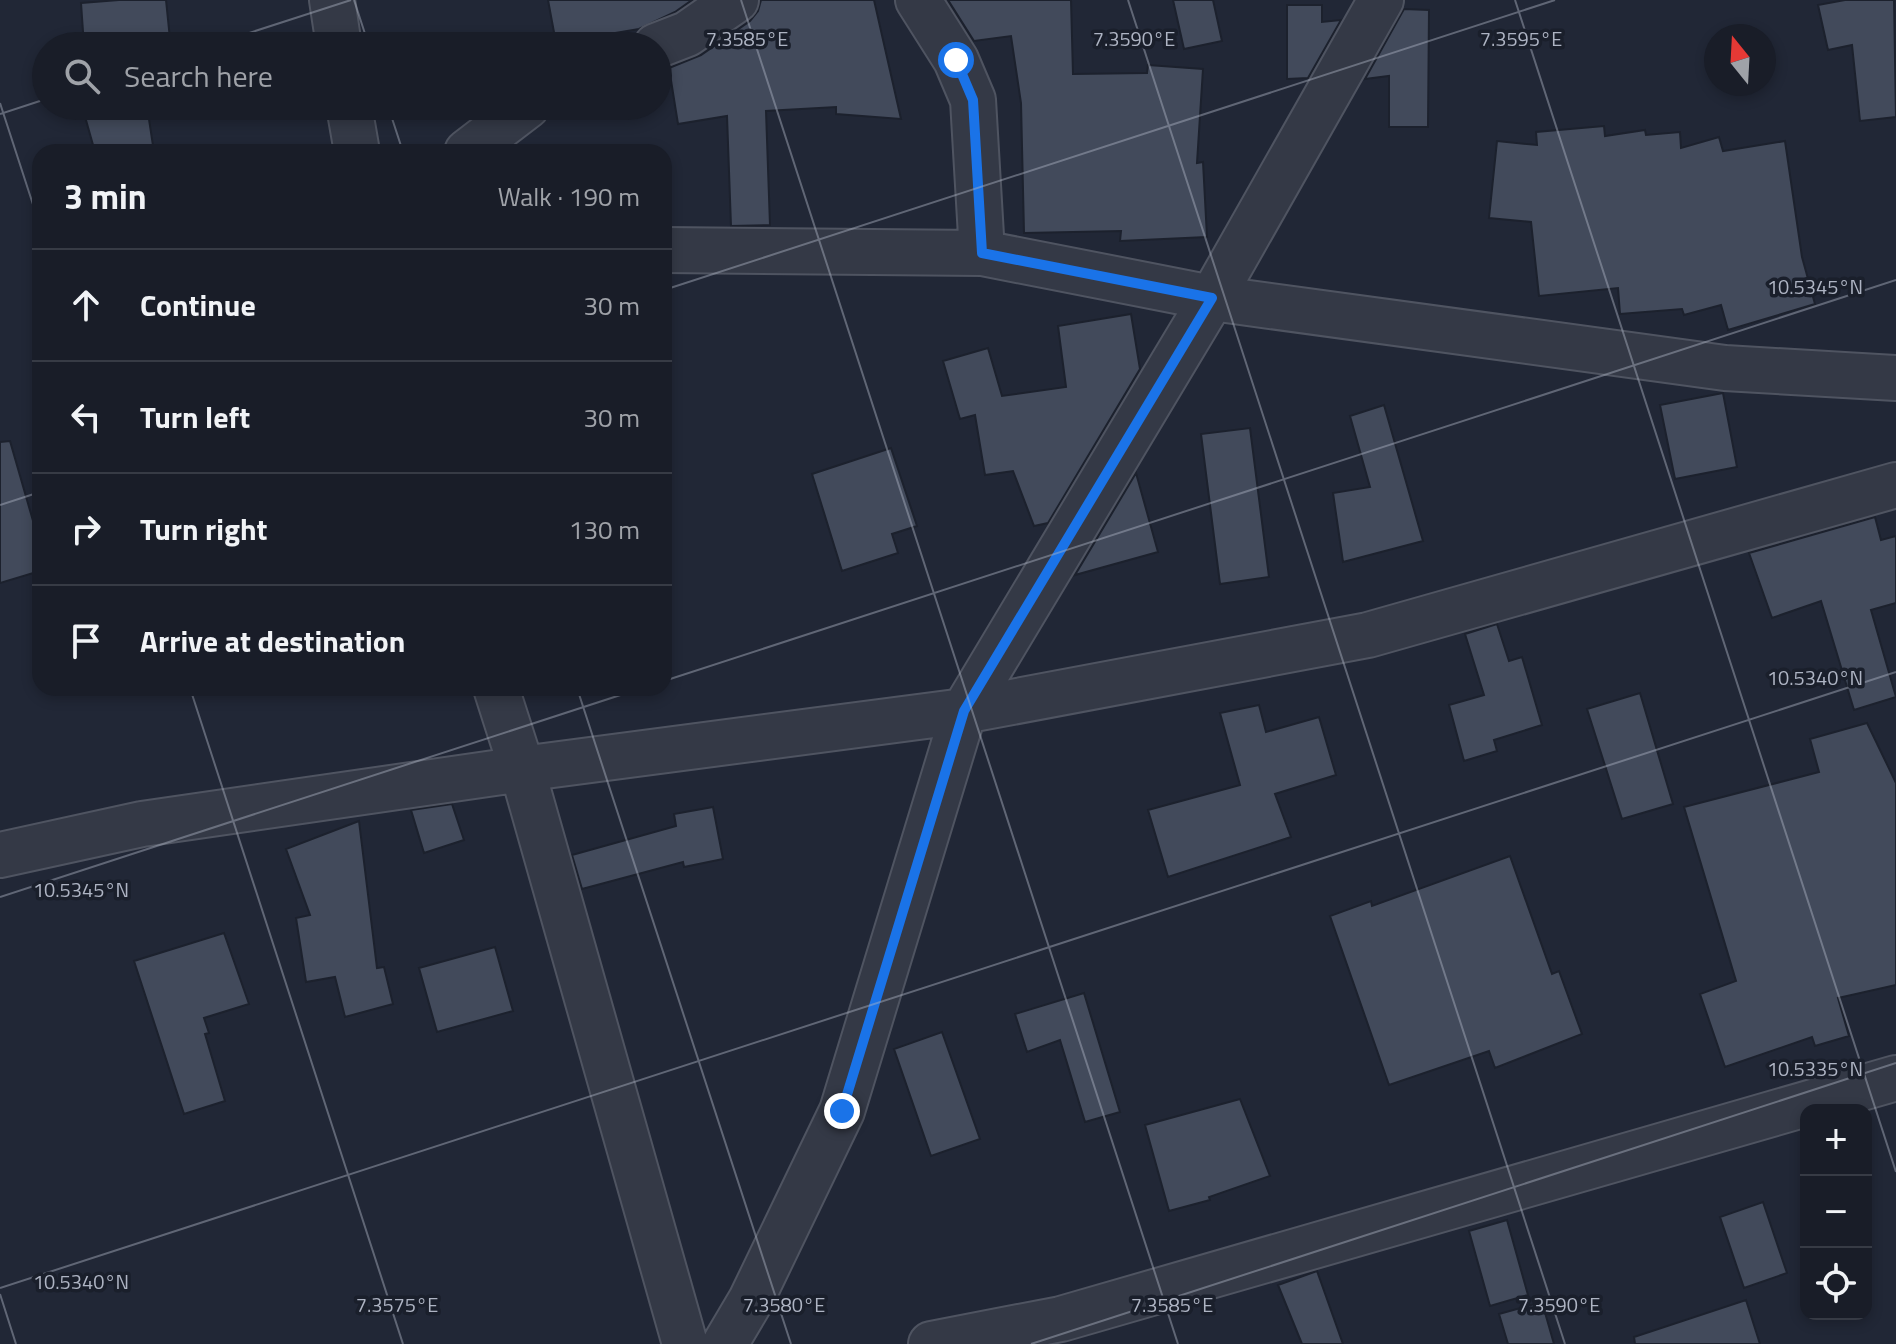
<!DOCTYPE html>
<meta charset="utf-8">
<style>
:root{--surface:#191d28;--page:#222630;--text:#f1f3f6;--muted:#9fa2a8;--line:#373b45}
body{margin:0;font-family:"Titillium Web",sans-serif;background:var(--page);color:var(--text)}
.controls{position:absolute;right:24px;bottom:24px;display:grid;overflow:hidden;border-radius:16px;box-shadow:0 4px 12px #0003}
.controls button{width:72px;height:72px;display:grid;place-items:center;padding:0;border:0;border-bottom:2px solid var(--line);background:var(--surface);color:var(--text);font:40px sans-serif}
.compass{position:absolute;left:1704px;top:24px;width:72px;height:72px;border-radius:50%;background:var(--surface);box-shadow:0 4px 12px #0003;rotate:342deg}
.stop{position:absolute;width:24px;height:24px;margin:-18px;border:6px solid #1a73e8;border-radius:50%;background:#fff}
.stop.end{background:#1a73e8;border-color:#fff;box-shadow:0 2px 8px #0008}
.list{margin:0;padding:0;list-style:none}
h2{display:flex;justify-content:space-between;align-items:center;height:104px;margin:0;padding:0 32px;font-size:34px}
h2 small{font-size:26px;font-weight:400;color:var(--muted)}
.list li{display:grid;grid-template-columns:52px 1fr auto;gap:24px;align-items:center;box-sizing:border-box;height:112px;padding:0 32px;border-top:2px solid var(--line)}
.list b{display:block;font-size:30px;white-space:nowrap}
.list em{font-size:26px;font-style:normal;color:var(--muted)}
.icon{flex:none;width:44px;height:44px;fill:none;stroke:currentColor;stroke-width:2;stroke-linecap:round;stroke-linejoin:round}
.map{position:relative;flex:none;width:1896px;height:1344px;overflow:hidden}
.search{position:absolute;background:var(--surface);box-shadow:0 4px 12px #0003;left:32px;top:32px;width:640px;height:88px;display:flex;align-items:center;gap:20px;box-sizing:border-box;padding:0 28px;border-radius:44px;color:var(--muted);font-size:30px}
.panel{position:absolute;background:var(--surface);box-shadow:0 4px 12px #0003;left:32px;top:144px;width:640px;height:552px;border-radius:24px}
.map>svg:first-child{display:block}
.building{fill:#424a5b;stroke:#1c212d;stroke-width:2}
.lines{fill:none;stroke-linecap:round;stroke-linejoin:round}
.street-casing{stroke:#4f5461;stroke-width:48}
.street{stroke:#343946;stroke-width:44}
.route{stroke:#1a73e8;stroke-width:10}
.ticks{fill:none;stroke:#aeb4c3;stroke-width:2;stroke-opacity:0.45}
.ticks-label{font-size:20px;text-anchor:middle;fill:#aeb4c3;stroke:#1a1f2b;stroke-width:7;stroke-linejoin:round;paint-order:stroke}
</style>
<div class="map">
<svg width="1896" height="1344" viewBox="0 0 1896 1344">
<rect width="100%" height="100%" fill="#212736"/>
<path class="building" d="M 119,0 L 166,0 L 170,39 L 137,42 L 138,46 L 84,46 L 81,3 Z
M 548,0 L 692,0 L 675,12 L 639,29 L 556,43 Z
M 761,0 L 874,0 L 901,119 L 836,114 L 836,107 L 766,111 L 770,225 L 731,226 L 727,116 L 678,124 L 669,68 L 701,55 L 750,21 L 758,11 Z
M 948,0 L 1071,0 L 1073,74 L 1147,73 L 1148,65 L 1203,69 L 1197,163 L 1203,162 L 1207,237 L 1120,241 L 1121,231 L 1024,233 L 1021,103 L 1011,36 L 974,41 Z
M 1173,0 L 1213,0 L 1222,41 L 1184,49 Z
M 1845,0 L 1894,0 L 1896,117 L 1860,121 L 1852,45 L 1828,50 L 1818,5 Z
M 1287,5 L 1322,5 L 1322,22 L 1341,20 L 1308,78 L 1287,79 Z
M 1404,9 L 1429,10 L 1428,127 L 1389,127 L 1389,76 L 1365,79 Z
M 82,106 L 147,106 L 154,152 L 95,152 Z
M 1604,126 L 1605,136 L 1645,130 L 1646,135 L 1680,132 L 1681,148 L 1719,137 L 1723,151 L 1785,141 L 1802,257 L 1815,304 L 1728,330 L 1721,305 L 1684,315 L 1682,309 L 1620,314 L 1618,288 L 1539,296 L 1531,222 L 1489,218 L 1497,141 L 1537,145 L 1536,132 Z
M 1131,314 L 1140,369 L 1048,523 L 1034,526 L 1013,471 L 985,475 L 975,415 L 960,419 L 943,361 L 988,348 L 1002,396 L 1066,387 L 1058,326 Z
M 1723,393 L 1737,467 L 1675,479 L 1660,405 Z
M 1384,405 L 1423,541 L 1343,562 L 1333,493 L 1370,487 L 1350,416 Z
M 1250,428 L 1269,577 L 1220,584 L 1201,434 Z
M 10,441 L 40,545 L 40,571 L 0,583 L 0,442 Z
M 891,448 L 917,526 L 892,534 L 898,553 L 842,571 L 812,474 Z
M 1136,473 L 1158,552 L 1075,575 Z
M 1875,517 L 1881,540 L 1896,536 L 1896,603 L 1871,610 L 1896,697 L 1854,710 L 1821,601 L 1772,618 L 1749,553 Z
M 1497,624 L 1509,661 L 1522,657 L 1542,725 L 1494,740 L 1497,751 L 1464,761 L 1449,705 L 1484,695 L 1465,634 Z
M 1640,693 L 1673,804 L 1622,819 L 1587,709 Z
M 1259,705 L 1266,732 L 1319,717 L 1336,775 L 1275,794 L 1291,837 L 1168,877 L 1148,810 L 1240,785 L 1220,713 Z
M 1867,723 L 1896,783 L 1896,985 L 1838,998 L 1849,1036 L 1815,1046 L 1812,1037 L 1725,1067 L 1700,994 L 1736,981 L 1684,807 L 1819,772 L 1810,739 Z
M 452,804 L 464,840 L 424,853 L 411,810 Z
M 713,807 L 723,859 L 684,867 L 683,862 L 582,889 L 572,855 L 676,826 L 674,814 Z
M 359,821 L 377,968 L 384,967 L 393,1004 L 345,1017 L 335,977 L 306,982 L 296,918 L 310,915 L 286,849 Z
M 1510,856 L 1552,974 L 1559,971 L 1582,1034 L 1495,1068 L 1489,1051 L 1389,1085 L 1330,916 L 1371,901 L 1372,906 Z
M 224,933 L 249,1004 L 204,1018 L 209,1033 L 205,1034 L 225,1101 L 184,1114 L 134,961 Z
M 495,947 L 513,1011 L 437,1032 L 419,968 Z
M 1084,993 L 1120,1112 L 1085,1122 L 1060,1040 L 1027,1052 L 1015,1014 Z
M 942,1032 L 980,1139 L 931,1156 L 894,1049 Z
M 1240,1099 L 1270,1176 L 1209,1197 L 1210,1200 L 1169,1211 L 1145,1125 Z
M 1763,1202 L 1787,1273 L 1744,1288 L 1720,1217 Z
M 1507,1220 L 1528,1295 L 1490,1306 L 1469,1231 Z
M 1317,1271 L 1343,1344 L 1302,1344 L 1278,1285 Z
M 1746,1300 L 1760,1344 L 1635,1344 L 1634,1337 Z
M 1542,1302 L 1554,1344 L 1508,1344 L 1499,1314 Z"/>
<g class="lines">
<g class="street-casing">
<path id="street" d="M 332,0 L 339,46
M 918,0 L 956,60 L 973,100 L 982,253
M 656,46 L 687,34 L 736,0
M 349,106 L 357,152
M 467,152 L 527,106
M 664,250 L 982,253 L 1212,298 L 1725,368 L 1896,378
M 496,688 L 522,769 L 685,1344
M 0,855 L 142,824 L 522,769 L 964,711 L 1368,635 L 1896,485
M 725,1344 L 751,1300 L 842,1111 L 964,711 L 1212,298 L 1381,0
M 931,1344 L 1061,1319 L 1896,1078"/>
</g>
<use href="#street" class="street"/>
</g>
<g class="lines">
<path class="route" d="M 842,1111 L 964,711 L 1212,298 L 982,253 L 973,100 L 956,60"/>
</g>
<path class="ticks" d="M 354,0 L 369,46M 741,0 L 1178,1344M 1128,0 L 1565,1344M 1515,0 L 1896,1172M 209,46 L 351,0M 0,103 L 40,226M 388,106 L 403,152M 0,114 L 46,99M 664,290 L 1555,0M 0,505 L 40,492M 664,681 L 1896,280M 190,688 L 403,1344M 577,688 L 791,1344M 0,897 L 642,688M 0,1288 L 1896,672M 0,1294 L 16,1344M 1031,1344 L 1896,1063"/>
<g class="ticks-label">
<text x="747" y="46">7.3585°E</text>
<text x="1134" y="46">7.3590°E</text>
<text x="1521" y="46">7.3595°E</text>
<text x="1815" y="294">10.5345°N</text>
<text x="1815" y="685">10.5340°N</text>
<text x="81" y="897">10.5345°N</text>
<text x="1815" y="1076">10.5335°N</text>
<text x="81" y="1289">10.5340°N</text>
<text x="397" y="1312">7.3575°E</text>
<text x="784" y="1312">7.3580°E</text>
<text x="1172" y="1312">7.3585°E</text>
<text x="1559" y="1312">7.3590°E</text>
</g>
</svg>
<div class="controls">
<button>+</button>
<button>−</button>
<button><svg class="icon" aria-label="locate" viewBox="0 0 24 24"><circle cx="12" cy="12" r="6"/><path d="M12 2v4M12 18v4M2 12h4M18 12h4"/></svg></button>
</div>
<svg class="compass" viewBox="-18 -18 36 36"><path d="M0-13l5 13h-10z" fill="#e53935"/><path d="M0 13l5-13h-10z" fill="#9fa2a8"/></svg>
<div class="stop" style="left:956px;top:60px"></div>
<div class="stop end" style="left:842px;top:1111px"></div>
<div class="search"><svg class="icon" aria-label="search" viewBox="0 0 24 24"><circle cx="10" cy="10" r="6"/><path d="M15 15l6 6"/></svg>Search here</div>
<section class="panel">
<h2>3 min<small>Walk · 190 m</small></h2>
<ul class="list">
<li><svg class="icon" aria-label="ahead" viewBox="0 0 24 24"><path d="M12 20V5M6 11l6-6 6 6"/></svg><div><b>Continue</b></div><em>30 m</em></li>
<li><svg class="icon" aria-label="left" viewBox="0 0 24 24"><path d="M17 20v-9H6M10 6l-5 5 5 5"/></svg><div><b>Turn left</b></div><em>30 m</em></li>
<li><svg class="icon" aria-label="right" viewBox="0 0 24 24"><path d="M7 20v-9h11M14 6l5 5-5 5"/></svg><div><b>Turn right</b></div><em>130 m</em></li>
<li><svg class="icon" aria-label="arrive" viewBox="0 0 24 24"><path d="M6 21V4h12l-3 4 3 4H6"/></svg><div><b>Arrive at destination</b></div></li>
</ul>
</section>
</div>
